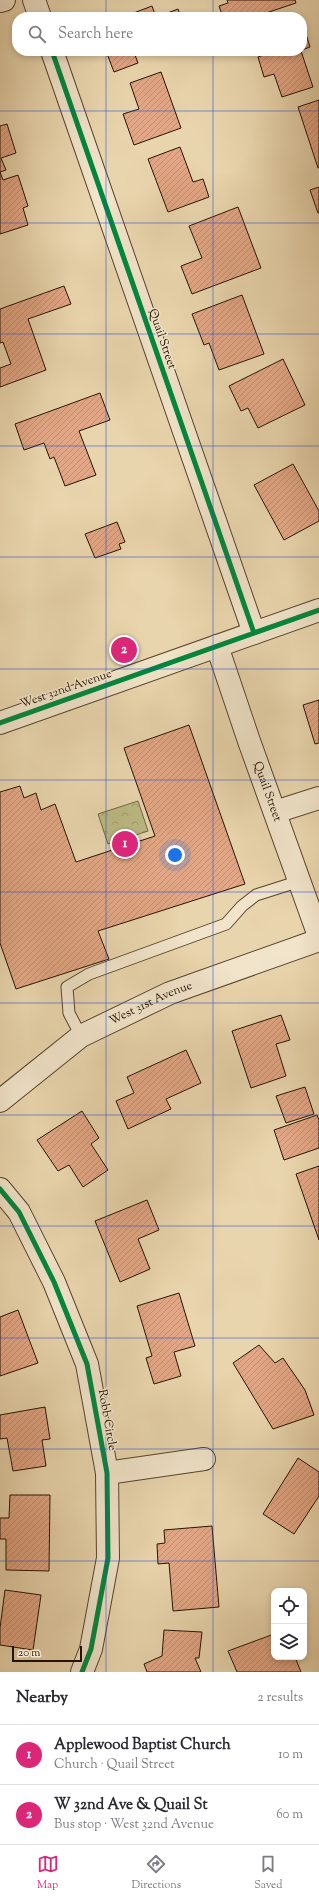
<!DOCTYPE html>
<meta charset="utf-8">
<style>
:root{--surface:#fff;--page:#f7f7f7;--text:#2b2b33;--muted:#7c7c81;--line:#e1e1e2;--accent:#db2777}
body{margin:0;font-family:"Sorts Mill Goudy",serif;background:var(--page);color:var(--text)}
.controls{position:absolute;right:12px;bottom:12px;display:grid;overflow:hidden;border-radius:8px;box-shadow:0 2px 6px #0003}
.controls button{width:36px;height:36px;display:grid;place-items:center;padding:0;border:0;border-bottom:1px solid var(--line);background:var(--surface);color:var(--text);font:20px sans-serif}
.scale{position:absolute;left:12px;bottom:10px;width:70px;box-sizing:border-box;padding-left:4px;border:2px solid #251300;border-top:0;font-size:11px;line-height:14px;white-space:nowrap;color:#251300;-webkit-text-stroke:3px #f1e4ca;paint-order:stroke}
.you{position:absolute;left:175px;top:855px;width:14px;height:14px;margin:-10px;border:3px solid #fff;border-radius:50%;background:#1a73e8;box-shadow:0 0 0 6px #1a73e833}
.badge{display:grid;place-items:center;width:26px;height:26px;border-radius:50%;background:var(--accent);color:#fff;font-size:13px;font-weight:700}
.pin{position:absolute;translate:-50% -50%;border:2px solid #fff;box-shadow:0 1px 4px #0006}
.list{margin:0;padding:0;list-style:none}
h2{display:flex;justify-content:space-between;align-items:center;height:52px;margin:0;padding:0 16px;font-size:17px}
h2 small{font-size:13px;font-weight:400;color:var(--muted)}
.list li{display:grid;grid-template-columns:26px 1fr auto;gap:12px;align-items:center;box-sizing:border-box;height:60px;padding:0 16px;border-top:1px solid var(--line)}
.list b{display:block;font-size:15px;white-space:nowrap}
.list p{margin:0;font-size:13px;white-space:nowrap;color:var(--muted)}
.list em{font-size:13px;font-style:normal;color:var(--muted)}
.icon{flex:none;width:22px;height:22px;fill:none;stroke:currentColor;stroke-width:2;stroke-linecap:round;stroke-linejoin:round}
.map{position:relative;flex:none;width:319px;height:1672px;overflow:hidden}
.search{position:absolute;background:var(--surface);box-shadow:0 2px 6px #0003;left:12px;right:12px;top:12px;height:44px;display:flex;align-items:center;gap:10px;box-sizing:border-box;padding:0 14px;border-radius:16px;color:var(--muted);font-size:15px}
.sheet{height:172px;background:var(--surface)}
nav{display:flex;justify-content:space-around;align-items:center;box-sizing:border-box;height:56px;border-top:1px solid var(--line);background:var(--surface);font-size:11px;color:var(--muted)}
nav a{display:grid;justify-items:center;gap:2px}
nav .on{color:var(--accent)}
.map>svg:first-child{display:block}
.park{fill:url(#park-crowns);stroke:#716742}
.building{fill:url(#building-hatch);stroke:#251300}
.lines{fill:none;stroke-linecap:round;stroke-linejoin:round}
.service-casing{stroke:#56442b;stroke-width:13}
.minor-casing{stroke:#56442b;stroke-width:24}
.tertiary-casing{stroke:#56442b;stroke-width:24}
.service{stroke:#f1e4ca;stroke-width:11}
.minor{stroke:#f1e4ca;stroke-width:22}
.tertiary{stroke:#f1e4ca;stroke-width:22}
.cycleway-casing{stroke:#f1e4ca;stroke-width:8}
.cycleway{stroke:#00873e;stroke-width:5}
.grid{fill:none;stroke:#1d4ed8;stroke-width:1;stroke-opacity:0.55}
.labels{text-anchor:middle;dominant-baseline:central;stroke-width:3;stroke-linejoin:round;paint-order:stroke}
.street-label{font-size:12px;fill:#251300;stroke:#f1e4ca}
</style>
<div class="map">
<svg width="319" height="1672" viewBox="0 0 319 1672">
<defs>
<pattern id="park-crowns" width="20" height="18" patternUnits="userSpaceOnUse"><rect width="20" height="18" fill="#bdbb85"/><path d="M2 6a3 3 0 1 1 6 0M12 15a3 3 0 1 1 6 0" fill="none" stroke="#a2a071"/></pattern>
<pattern id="building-hatch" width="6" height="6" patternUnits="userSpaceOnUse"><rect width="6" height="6" fill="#e2a786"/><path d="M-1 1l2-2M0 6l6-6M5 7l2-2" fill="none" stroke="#c28f72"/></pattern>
</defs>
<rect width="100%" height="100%" fill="#e9d5ad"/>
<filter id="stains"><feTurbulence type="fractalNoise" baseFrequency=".005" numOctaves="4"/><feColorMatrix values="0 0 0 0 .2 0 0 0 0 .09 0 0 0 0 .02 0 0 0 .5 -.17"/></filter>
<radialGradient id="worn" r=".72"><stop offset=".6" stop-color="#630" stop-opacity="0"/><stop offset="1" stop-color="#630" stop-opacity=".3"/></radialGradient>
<path class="park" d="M 138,801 L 148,831 L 108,844 L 98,814 Z"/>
<path class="building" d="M 227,0 L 295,0 L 296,3 L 254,17 L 223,17 L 219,6 L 228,3 Z
M 152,6 L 156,17 L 123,17 Z
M 178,9 L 181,17 L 157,17 Z
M 302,21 L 310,47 L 302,50 Z
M 106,51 L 147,51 L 135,55 L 138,63 L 114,72 Z
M 265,51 L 301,51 L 313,87 L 282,97 L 274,74 L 264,77 L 258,57 L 266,54 Z
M 161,72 L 181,128 L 134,145 L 123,114 L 139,109 L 130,83 Z
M 319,100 L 319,168 L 318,168 L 298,107 Z
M 7,124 L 16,153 L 1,158 L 6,170 L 0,172 L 3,180 L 18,175 L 28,206 L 23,208 L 28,225 L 0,234 L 0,126 Z
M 180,147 L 193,182 L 203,179 L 209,197 L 168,212 L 148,159 Z
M 319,187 L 319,213 L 318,213 L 310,190 Z
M 238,207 L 261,268 L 192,294 L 181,266 L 202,258 L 189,226 Z
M 64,286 L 71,304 L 28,319 L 46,370 L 0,387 L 0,368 L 11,364 L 3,342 L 0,343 L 0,309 Z
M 242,295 L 264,354 L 219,370 L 209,343 L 204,345 L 192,314 Z
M 283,359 L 305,405 L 258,428 L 248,408 L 241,411 L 229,386 Z
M 100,393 L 110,420 L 79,431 L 96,475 L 65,486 L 54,457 L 50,459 L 44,443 L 24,450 L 15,424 Z
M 293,464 L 319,511 L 319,521 L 284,540 L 254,485 Z
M 117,522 L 125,542 L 119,544 L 121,549 L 95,558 L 85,534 Z
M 319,700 L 319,743 L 315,744 L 303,705 Z
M 189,725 L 245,884 L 98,931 L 109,959 L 16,989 L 0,943 L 0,792 L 20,786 L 24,798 L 36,793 L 41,810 L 55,804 L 76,862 L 155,836 L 124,748 Z
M 281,1015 L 290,1040 L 276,1044 L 286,1076 L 251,1088 L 232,1031 Z
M 186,1050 L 201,1083 L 166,1099 L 171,1109 L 128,1129 L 116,1101 L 134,1093 L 127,1077 Z
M 305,1087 L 314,1114 L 286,1123 L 276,1096 Z
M 82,1111 L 99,1138 L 91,1144 L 108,1170 L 83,1187 L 69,1165 L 58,1171 L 37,1140 Z
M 317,1115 L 319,1120 L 319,1148 L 284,1160 L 274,1130 Z
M 319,1166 L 319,1240 L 296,1174 Z
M 147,1200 L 159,1230 L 138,1239 L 150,1269 L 120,1282 L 95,1221 Z
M 179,1293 L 195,1346 L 174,1352 L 181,1376 L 154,1384 L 146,1358 L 152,1356 L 137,1306 Z
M 18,1310 L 38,1363 L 0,1376 L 0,1317 Z
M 259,1345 L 275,1363 L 283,1358 L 305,1390 L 314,1415 L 273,1429 L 233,1363 Z
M 45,1407 L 50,1439 L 42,1440 L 46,1466 L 13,1471 L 7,1438 L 0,1439 L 0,1415 Z
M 298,1458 L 319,1472 L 319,1496 L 294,1534 L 263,1514 Z
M 10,1495 L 50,1495 L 49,1571 L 6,1570 L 6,1539 L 0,1539 L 0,1518 L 9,1518 Z
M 212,1526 L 219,1607 L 173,1611 L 169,1563 L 158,1564 L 157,1544 L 165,1543 L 164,1530 Z
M 5,1590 L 41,1595 L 33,1650 L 0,1645 L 0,1628 Z
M 164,1630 L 202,1632 L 199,1658 L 195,1658 L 201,1672 L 147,1672 L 144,1664 L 162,1656 Z
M 274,1634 L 274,1657 L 295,1657 L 301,1672 L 237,1672 L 228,1651 Z"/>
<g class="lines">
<g class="service-casing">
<path id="service" d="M 81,1036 L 69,1013 L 67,987 L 89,974 L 226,924 L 242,906 L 256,895 L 300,881"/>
</g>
<g class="minor-casing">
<g id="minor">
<path d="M 34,0 L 40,17"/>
<path d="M 0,1 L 4,0"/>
<path d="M 52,51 L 254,633"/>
<path id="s1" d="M 217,646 L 249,741 L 319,936"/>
<path d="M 275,812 L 319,798"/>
<path id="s2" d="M 0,1101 L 81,1036 L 170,993 L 319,940"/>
<path d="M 0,1189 L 19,1212 L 54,1282 L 87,1364 L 107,1473 L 108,1558 L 91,1649 L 82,1672"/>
<path d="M 107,1473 L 204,1459"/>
</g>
</g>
<g class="tertiary-casing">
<path id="tertiary" d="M 0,723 L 319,610"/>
</g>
<use href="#service" class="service"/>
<use href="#minor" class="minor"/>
<use href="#tertiary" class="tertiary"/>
<g class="cycleway-casing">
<path id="cycleway" d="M 52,51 L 254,633
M 0,723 L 319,610
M 0,1189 L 19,1212 L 54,1282 L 87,1364 L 107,1473 L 108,1558 L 91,1649 L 82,1672"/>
</g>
<use href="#cycleway" class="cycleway"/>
</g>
<path class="grid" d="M 106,0 L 106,17M 213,0 L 213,17M 106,51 L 106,1672M 213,51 L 213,1672M 0,111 L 319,111M 0,223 L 319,223M 0,334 L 319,334M 0,446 L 319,446M 0,557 L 319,557M 0,669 L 319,669M 0,780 L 319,780M 0,892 L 319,892M 0,1003 L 319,1003M 0,1115 L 319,1115M 0,1226 L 319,1226M 0,1338 L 319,1338M 0,1449 L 319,1449M 0,1561 L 319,1561"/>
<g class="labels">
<g class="street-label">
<text transform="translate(162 339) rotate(71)">Quail Street</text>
<text transform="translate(66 689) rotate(-19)">West 32nd Avenue</text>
<text stroke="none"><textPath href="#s1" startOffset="154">Quail Street</textPath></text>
<text stroke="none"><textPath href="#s2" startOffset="181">West 31st Avenue</textPath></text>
<text transform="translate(107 1420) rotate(80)">Robb Circle</text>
</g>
</g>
<rect width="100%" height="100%" filter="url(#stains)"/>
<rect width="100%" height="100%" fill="url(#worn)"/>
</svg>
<div class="controls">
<button><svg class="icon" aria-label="locate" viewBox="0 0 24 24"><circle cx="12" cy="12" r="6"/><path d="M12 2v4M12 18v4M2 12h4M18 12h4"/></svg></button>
<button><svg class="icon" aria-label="layers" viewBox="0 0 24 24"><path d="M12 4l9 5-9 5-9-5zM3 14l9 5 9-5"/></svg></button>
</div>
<div class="scale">20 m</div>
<div class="you"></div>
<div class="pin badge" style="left:125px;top:844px">1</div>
<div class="pin badge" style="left:124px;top:650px">2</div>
<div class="search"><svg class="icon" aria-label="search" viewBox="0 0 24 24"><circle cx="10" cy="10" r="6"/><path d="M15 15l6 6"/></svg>Search here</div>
</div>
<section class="sheet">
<h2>Nearby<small>2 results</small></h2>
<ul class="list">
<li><span class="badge">1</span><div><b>Applewood Baptist Church</b><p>Church · Quail Street</p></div><em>10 m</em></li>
<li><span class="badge">2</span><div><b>W 32nd Ave &amp; Quail St</b><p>Bus stop · West 32nd Avenue</p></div><em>60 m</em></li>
</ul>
</section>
<nav>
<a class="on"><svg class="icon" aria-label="map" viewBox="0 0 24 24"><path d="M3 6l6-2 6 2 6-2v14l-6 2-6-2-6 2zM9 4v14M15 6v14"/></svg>Map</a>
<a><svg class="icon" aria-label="directions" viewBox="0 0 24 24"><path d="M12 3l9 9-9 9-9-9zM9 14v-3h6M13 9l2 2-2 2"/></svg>Directions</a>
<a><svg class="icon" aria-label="saved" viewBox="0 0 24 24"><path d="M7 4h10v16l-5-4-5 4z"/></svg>Saved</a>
</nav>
